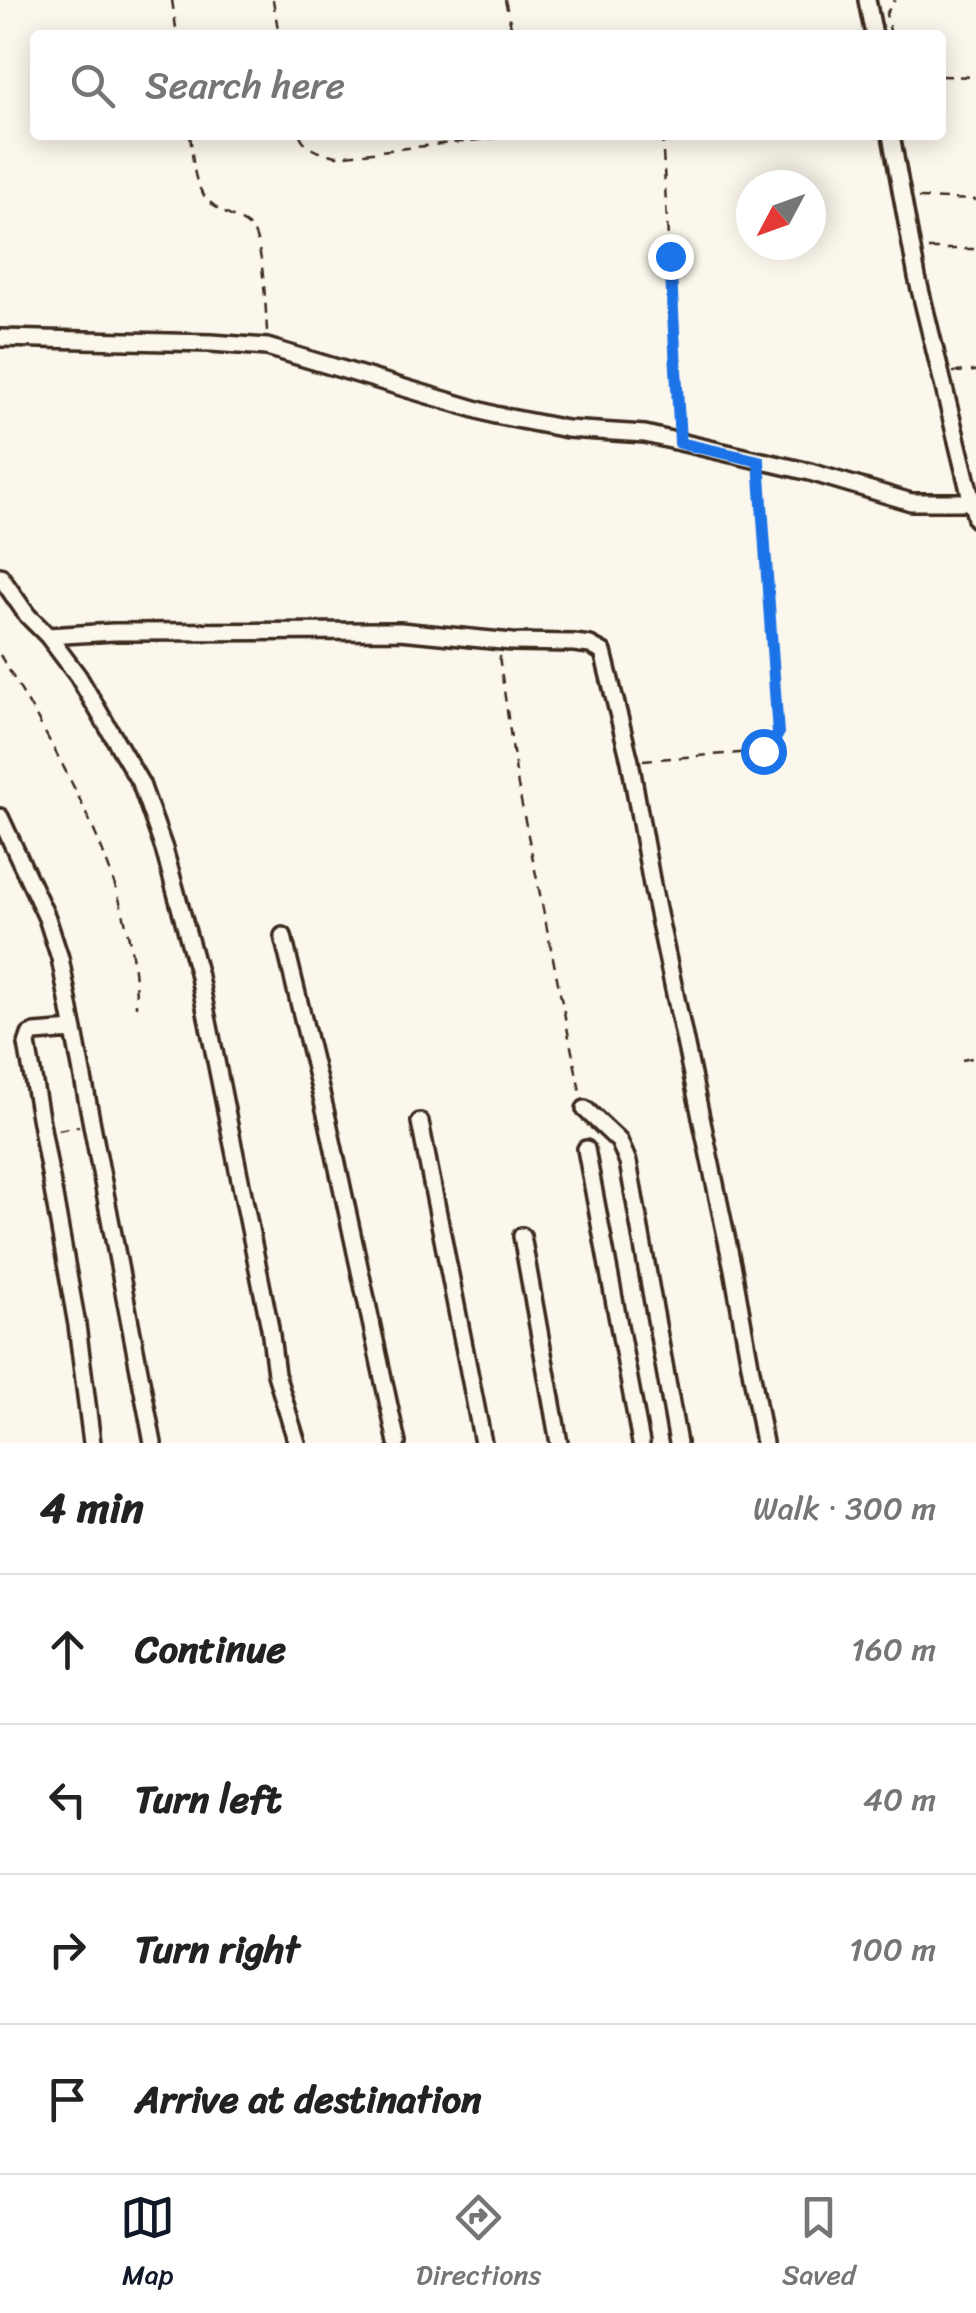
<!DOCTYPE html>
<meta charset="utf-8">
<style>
:root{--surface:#fff;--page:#f6f6f6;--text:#222;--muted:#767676;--line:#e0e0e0;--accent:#111827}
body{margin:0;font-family:Sriracha,sans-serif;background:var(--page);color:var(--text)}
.compass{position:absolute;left:736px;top:170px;width:90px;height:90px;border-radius:50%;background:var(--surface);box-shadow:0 5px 25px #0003;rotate:229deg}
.stop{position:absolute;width:30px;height:30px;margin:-22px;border:8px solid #1a73e8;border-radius:50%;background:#fff}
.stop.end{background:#1a73e8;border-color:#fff;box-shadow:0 2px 10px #0008}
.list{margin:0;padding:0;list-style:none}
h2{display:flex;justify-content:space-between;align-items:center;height:130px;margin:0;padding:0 40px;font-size:42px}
h2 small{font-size:32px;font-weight:400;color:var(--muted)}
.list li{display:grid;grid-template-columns:65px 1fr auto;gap:30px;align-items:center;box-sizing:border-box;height:150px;padding:0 40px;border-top:2px solid var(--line)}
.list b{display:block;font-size:38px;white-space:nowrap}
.list em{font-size:32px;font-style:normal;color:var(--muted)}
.icon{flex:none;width:55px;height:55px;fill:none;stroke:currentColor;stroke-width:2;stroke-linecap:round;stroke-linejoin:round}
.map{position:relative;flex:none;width:976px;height:1443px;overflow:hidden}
.search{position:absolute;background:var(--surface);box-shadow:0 5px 25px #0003;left:30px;right:30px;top:30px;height:110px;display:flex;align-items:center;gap:25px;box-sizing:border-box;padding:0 35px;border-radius:10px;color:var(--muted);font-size:38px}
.sheet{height:730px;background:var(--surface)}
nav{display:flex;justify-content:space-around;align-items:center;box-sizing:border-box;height:140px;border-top:2px solid var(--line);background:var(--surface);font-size:28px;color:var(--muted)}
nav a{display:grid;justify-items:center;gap:5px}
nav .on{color:var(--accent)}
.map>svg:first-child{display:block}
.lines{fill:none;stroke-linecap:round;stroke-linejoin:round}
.minor-casing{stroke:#3b2a1e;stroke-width:22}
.path{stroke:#3b2a1e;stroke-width:2.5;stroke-dasharray:10 8;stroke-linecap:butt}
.minor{stroke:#fbf7ec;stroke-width:15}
.route{stroke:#1a73e8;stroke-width:12}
</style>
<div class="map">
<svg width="976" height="1443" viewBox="0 0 976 1443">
<rect width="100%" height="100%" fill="#fbf7ec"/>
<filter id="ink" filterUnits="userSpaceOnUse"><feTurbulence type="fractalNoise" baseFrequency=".01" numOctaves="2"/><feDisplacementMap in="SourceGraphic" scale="20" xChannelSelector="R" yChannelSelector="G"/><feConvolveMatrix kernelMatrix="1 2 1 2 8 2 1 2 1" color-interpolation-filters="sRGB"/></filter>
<g filter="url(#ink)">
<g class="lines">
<g class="minor-casing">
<path id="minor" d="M 867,0 L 874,35
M 891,135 L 917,277 L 976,519
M 0,338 L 211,343 L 267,347 L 495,415 L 567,429 L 645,434 L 810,472 L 911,502 L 976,502
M 0,576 L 27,615 L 48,636 L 113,632 L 400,631 L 512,642 L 574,643 L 590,645 L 603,652 L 630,761 L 652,885 L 733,1269 L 764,1443
M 48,636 L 78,676 L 141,784 L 164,849 L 198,972 L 270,1328 L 276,1374 L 297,1443
M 0,817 L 47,918 L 60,958 L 153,1443
M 283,936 L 328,1122 L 397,1443
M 74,1030 L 35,1033 L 30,1035 L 27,1044 L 77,1325 L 92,1443
M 585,1109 L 619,1141 L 628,1162 L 678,1443
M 420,1122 L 483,1443
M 586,1149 L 641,1443
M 522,1236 L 559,1443"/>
</g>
<path class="path" d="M 172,0 L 177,35
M 273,0 L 279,35
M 505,0 L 513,35
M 891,35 L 886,14 L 895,0
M 941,76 L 976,77
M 190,135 C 195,172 191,195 227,214 C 236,219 247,222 253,231 C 263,246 266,311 267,331
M 300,135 C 307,151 321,153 337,156 L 521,135
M 662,135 L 679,427
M 918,198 L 976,200
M 928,249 L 976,249
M 953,372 L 976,371
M 0,655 C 60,756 137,886 136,1007
M 499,656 L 518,786 L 581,1096
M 643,760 L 753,752 C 767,750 773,748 778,734 L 760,477
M 962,1060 L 976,1057
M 58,1130 L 79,1126"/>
<use href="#minor" class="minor"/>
</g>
</g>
<g class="lines" filter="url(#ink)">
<path class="route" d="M 670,256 L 680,443 L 759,461 L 778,734 L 770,748 L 763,751"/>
</g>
</svg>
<svg class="compass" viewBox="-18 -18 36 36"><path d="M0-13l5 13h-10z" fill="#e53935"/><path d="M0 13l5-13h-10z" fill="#767676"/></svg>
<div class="stop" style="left:763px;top:751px"></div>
<div class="stop end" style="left:670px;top:256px"></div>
<div class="search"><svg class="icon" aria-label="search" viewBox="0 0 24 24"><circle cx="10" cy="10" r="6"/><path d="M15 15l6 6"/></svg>Search here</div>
</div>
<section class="sheet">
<h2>4 min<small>Walk · 300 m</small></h2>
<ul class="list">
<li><svg class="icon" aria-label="ahead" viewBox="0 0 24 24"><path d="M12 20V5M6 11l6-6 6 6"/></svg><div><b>Continue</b></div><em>160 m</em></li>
<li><svg class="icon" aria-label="left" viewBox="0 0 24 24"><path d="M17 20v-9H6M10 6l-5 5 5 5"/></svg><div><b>Turn left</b></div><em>40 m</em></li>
<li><svg class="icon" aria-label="right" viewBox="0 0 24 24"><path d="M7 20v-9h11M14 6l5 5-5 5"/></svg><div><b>Turn right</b></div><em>100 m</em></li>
<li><svg class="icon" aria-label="arrive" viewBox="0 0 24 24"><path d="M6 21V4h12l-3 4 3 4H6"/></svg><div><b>Arrive at destination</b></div></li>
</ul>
</section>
<nav>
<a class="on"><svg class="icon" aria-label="map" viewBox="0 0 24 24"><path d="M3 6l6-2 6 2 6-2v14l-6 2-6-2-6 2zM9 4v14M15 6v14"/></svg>Map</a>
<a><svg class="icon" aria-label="directions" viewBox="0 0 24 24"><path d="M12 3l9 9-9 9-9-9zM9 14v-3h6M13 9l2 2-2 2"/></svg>Directions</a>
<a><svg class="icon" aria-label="saved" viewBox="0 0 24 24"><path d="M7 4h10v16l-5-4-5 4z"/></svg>Saved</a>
</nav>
